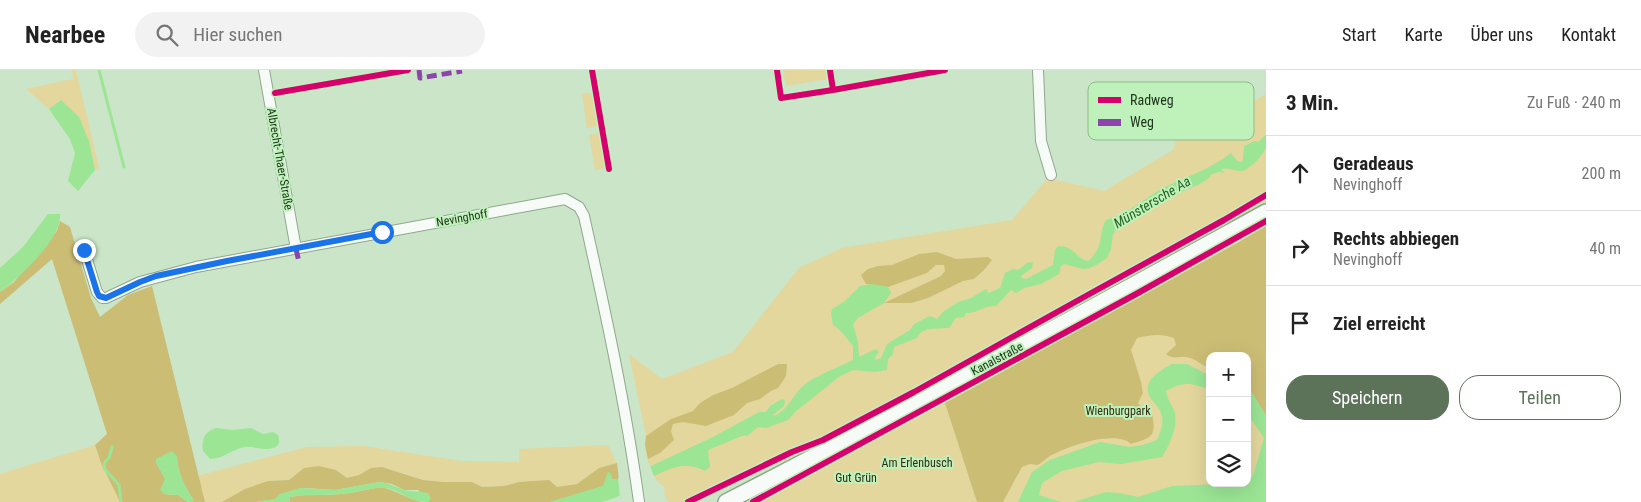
<!DOCTYPE html>
<html lang="de">
<meta charset="utf-8">
<style>
:root{--surface:#fff;--page:#f2f2f2;--text:#222;--muted:#767676;--line:#e0e0e0;--accent:#5c735a}
body{margin:0;font-family:"Roboto Condensed",sans-serif;background:var(--page);color:var(--text)}
.controls{position:absolute;right:15px;bottom:15px;display:grid;overflow:hidden;border-radius:10px;box-shadow:0 5px 20px #0002}
.controls button{width:45px;height:45px;display:grid;place-items:center;padding:0;border:0;border-bottom:1px solid var(--line);background:var(--surface);color:var(--text);font:25px sans-serif}
.stop{position:absolute;width:15px;height:15px;margin:-11px;border:4px solid #1a73e8;border-radius:50%;background:#fff}
.stop.end{background:#1a73e8;border-color:#fff;box-shadow:0 1px 5px #0008}
.list{margin:0;padding:0;list-style:none}
h2{display:flex;justify-content:space-between;align-items:center;height:65px;margin:0;padding:0 20px;font-size:21px}
h2 small{font-size:16px;font-weight:400;color:var(--muted)}
.list li{display:grid;grid-template-columns:32px 1fr auto;gap:15px;align-items:center;box-sizing:border-box;height:75px;padding:0 20px;border-top:1px solid var(--line)}
.list b{display:block;font-size:19px;white-space:nowrap}
.list p{margin:0;font-size:16px;white-space:nowrap;color:var(--muted)}
.list em{font-size:16px;font-style:normal;color:var(--muted)}
.actions{display:flex;gap:10px;padding:15px 20px}
.actions a{flex:1;padding:11px 0;border:1px solid var(--accent);border-radius:20px;text-align:center;font-size:18px;color:var(--accent)}
.actions .main{background:var(--accent);color:#fff}
.icon{flex:none;width:28px;height:28px;fill:none;stroke:currentColor;stroke-width:2;stroke-linecap:round;stroke-linejoin:round}
.map{position:relative;flex:none;width:1266px;height:432px;overflow:hidden}
header{display:flex;align-items:center;gap:30px;box-sizing:border-box;height:70px;padding:0 25px;background:var(--surface);border-bottom:1px solid var(--line)}
header strong{font-size:24px}
nav{display:flex;gap:28px;margin-inline-start:auto;font-size:18px}
.search{width:350px;height:45px;background:var(--page);display:flex;align-items:center;gap:12px;box-sizing:border-box;padding:0 18px;border-radius:28px;color:var(--muted);font-size:19px}
main{display:flex}
aside{flex:1;background:var(--surface)}
.map>svg:first-child{display:block}
.green{fill:#e3d79d;fill-rule:evenodd}
.forest{fill:#ccbd75}
.water{fill:#9be595}
.pier{fill:#cae5c7}
.lines{fill:none;stroke-linecap:round;stroke-linejoin:round}
.stream{stroke:#9be595;stroke-width:3}
.street-casing{stroke:#91a68e;stroke-width:12}
.secondary-casing{stroke:#91a68e;stroke-width:18}
.street{stroke:#f7fbf7;stroke-width:10}
.secondary{stroke:#f7fbf7;stroke-width:15}
.quiet{stroke:#8e44ad;stroke-width:5;stroke-dasharray:10 5;stroke-linecap:butt}
.cycleway-casing{stroke:#bff2ba;stroke-width:9}
.cycleway{stroke:#d6006c;stroke-width:6}
.route{stroke:#1a73e8;stroke-width:6}
.labels{text-anchor:middle;dominant-baseline:central;stroke-width:4;stroke-linejoin:round;paint-order:stroke}
.street-label{font-size:12px;fill:#21351f;stroke:#bff2ba}
.park-label{font-size:12px;fill:#362a14;stroke:#bff2ba}
.water-label{font-size:14px;font-style:italic;fill:#276423;stroke:#bff2ba}
.key{fill:#bff2ba;stroke:#90b98c;stroke-width:1}
.key-label{font-size:14px;fill:#21351f}
</style>
<header>
<strong>Nearbee</strong>
<div class="search"><svg class="icon" aria-label="search" viewBox="0 0 24 24"><circle cx="10" cy="10" r="6"/><path d="M15 15l6 6"/></svg>Hier suchen</div>
<nav><a>Start</a><a>Karte</a><a>Über uns</a><a>Kontakt</a></nav>
</header>
<main>
<div class="map">
<svg width="1266" height="432" viewBox="0 0 1266 432">
<rect width="100%" height="100%" fill="#cae5c7"/>
<path class="green" d="M 72,0 L 76,0 L 99,98 L 95,100 L 89,71 L 61,30 L 49,39 L 26,19 L 73,9 Z
M 783,0 L 826,0 L 828,9 L 786,16 Z
M 592,23 L 598,56 L 587,58 L 582,24 Z
M 1266,24 L 1266,135 L 821,376 L 774,395 L 699,432 L 669,432 L 664,424 L 665,417 C 649,409 644,383 646,366 L 629,284 L 662,309 L 733,282 L 799,198 L 842,178 L 1012,150 L 1048,108 L 1104,121 L 1173,80 L 1176,71 L 1185,65 L 1203,62 Z
M 599,63 L 605,98 L 595,100 L 589,65 Z
M 1239,172 L 1266,278 L 1266,432 L 759,432 L 872,370 L 941,335 ZM 1210,286 L 1247,286 L 1247,413 L 1210,413 Z
M 95,375 L 101,393 L 120,432 L 0,432 L 0,404 Z
M 608,375 L 617,393 L 599,398 L 577,414 L 557,417 L 519,412 L 504,416 L 482,417 L 472,412 L 444,412 L 423,410 L 403,403 L 371,398 L 359,405 L 347,408 L 336,400 L 304,398 L 289,410 L 268,411 L 223,432 L 205,432 L 197,406 L 307,377 L 363,376 L 461,391 L 519,392 L 519,379 Z"/>
<path class="forest" d="M 60,151 L 70,157 L 91,228 L 100,247 L 128,225 L 152,216 L 205,432 L 192,432 L 193,430 C 185,417 177,402 177,386 L 166,384 L 156,392 L 165,409 L 164,424 L 178,425 L 188,432 L 120,432 L 101,393 L 95,375 L 107,364 L 52,189 L 0,234 L 0,222 L 14,212 L 57,161 Z
M 1266,155 L 1266,346 L 1252,323 L 1247,321 L 1247,286 L 1210,286 L 1210,299 C 1202,295 1195,288 1186,287 C 1179,286 1173,290 1166,284 L 1176,275 L 1174,268 C 1161,263 1150,265 1137,268 L 1131,280 L 1141,312 L 1143,323 L 1138,333 L 1146,343 L 1152,344 C 1157,367 1151,368 1131,374 C 1115,359 1066,377 1050,386 C 1045,389 1042,393 1037,395 L 1030,394 L 1022,397 L 1003,432 L 977,432 L 945,333 L 1239,172 Z
M 937,182 L 956,189 L 988,187 L 992,190 L 984,200 L 974,209 L 963,211 L 928,228 L 911,233 L 884,233 L 941,206 L 945,201 L 944,195 L 936,195 L 927,203 L 888,217 L 866,214 L 861,205 L 868,199 L 878,196 L 892,195 L 919,184 Z
M 778,294 L 787,294 L 786,306 L 778,318 L 771,321 L 760,329 L 747,333 L 734,345 L 706,356 L 683,352 L 673,354 L 671,361 L 674,370 L 660,383 L 648,389 L 645,375 L 646,366 L 671,349 L 693,341 L 700,333 L 713,325 L 732,318 Z
M 617,393 L 619,410 L 612,409 L 611,407 L 604,416 L 550,432 L 428,432 L 429,431 L 418,420 L 404,420 L 392,414 L 380,412 L 335,420 L 305,418 L 275,429 L 256,432 L 222,432 L 245,419 L 268,411 L 289,410 L 304,398 L 319,396 L 336,400 L 347,408 L 359,405 L 371,398 L 382,397 L 423,410 L 444,412 L 472,412 L 482,417 L 504,416 L 519,412 L 549,410 L 557,417 L 577,414 L 599,398 Z
M 381,417 C 396,420 407,429 422,432 L 290,432 L 289,430 L 290,427 L 302,425 L 329,425 L 350,423 Z"/>
<path class="water" d="M 61,30 L 79,47 L 89,71 L 95,100 L 78,121 L 68,111 L 75,83 L 70,69 L 49,39 Z
M 1266,65 C 1266,68 1266,73 1266,77 C 1264,84 1249,101 1241,101 C 1234,101 1228,97 1221,99 L 1225,103 L 1220,102 L 1212,104 L 1208,109 L 1198,115 L 1172,126 L 1145,143 L 1119,155 L 1113,164 L 1111,179 L 1107,188 L 1098,194 L 1090,198 L 1083,199 L 1064,194 L 1061,196 L 1059,204 L 1041,214 L 1024,218 L 1016,223 L 1011,220 L 996,236 C 981,236 977,244 966,243 L 964,247 L 956,248 L 949,258 L 929,259 L 921,262 L 917,268 L 894,277 L 893,284 L 888,289 L 887,300 L 875,302 L 853,300 L 839,307 L 795,342 L 788,350 L 766,358 L 758,357 L 746,367 L 746,365 L 742,366 L 708,380 L 710,397 L 705,401 C 670,381 635,426 601,432 C 585,432 566,432 550,432 L 603,416 L 608,402 L 611,404 L 612,409 L 621,410 L 713,367 L 759,342 L 766,342 L 770,336 L 782,329 L 785,330 L 784,336 L 773,345 L 774,346 C 788,340 791,328 801,318 C 811,307 839,297 853,290 L 853,276 L 840,260 L 833,255 L 831,244 L 832,239 L 845,231 L 860,216 L 872,214 L 888,217 L 891,223 L 884,233 L 858,248 L 853,254 L 858,272 L 859,287 L 876,279 L 879,282 L 875,287 L 876,290 L 881,288 L 887,274 L 910,260 L 914,254 L 930,246 L 937,249 L 944,241 L 958,232 L 971,228 L 984,220 L 988,219 L 987,222 L 989,223 L 1000,218 L 1005,203 L 1013,199 L 1018,200 L 1027,193 L 1033,192 L 1032,198 L 1021,206 L 1022,208 L 1026,209 L 1053,195 L 1055,180 L 1058,176 C 1076,176 1075,189 1088,191 C 1106,175 1097,166 1106,150 C 1127,144 1143,130 1161,119 C 1184,107 1210,100 1231,83 L 1237,91 L 1241,92 L 1243,90 L 1244,76 L 1255,71 L 1258,72 Z
M 48,144 L 60,144 C 62,169 19,208 0,222 L 0,198 L 23,177 Z
M 1172,294 L 1187,294 L 1210,306 L 1210,320 C 1191,313 1185,311 1166,321 C 1167,329 1171,333 1174,340 C 1179,355 1170,374 1162,387 L 1121,394 L 1099,392 L 1062,401 L 1042,413 L 1039,425 L 1061,432 L 1074,432 L 1106,422 L 1119,423 L 1138,427 L 1172,416 L 1247,413 L 1247,408 L 1253,406 L 1264,368 L 1247,343 L 1247,321 L 1252,323 L 1266,346 L 1266,432 L 1018,432 L 1032,402 L 1050,390 L 1100,372 L 1130,377 L 1143,375 L 1157,370 C 1160,362 1165,353 1161,343 C 1159,337 1153,332 1150,327 C 1141,311 1161,300 1172,294 Z
M 216,358 L 233,360 L 251,358 L 263,364 L 273,362 L 278,365 C 280,371 280,376 273,378 C 264,381 254,376 245,377 C 232,379 223,389 210,389 L 203,381 C 201,370 205,361 216,358 Z
M 172,381 L 177,386 C 177,402 185,417 194,430 L 192,432 L 188,432 L 178,425 L 164,424 L 160,420 L 165,409 L 156,392 L 156,389 Z
M 380,412 C 389,413 396,417 404,420 C 412,422 420,421 428,423 L 431,428 L 428,432 C 409,432 399,419 384,418 C 374,417 359,422 349,423 C 329,426 309,424 290,427 L 290,432 L 256,432 L 275,429 L 280,424 L 300,418 L 335,420 Z"/>
<path class="pier" d="M 649,393 L 655,409 L 620,427 L 618,408 Z"/>
<g class="lines">
<path class="stream" d="M 99,0 L 124,97
M 112,377 L 109,388 L 105,392 L 104,398 L 119,415 L 121,432"/>
<g class="street-casing">
<path id="street" d="M 264,0 L 296,179
M 1038,0 L 1041,71 L 1051,105
M 84,180 L 97,222 L 102,228 L 106,228 L 140,212 L 196,197 L 565,129 L 579,137 L 584,146 C 605,240 626,336 639,432"/>
</g>
<g class="secondary-casing">
<path id="secondary" d="M 726,432 C 908,339 1087,240 1266,142"/>
</g>
<use href="#street" class="street"/>
<use href="#secondary" class="secondary"/>
<path class="quiet" d="M 419,0 L 420,8 L 462,1
M 296,179 L 299,192"/>
<g class="cycleway-casing">
<path id="cycleway" d="M 592,0 L 609,99
M 777,0 L 781,28 L 833,20
M 830,0 L 833,20 L 945,0
M 275,23 L 408,0
M 688,432 L 792,382 L 823,370 L 914,322 L 1084,227 L 1224,150 L 1266,125
M 753,432 L 1138,223 L 1266,151"/>
</g>
<use href="#cycleway" class="cycleway"/>
</g>
<g class="lines">
<path class="route" d="M 84,180 L 97,222 L 99,226 L 106,228 L 140,212 L 156,206 L 227,191 L 382,162"/>
</g>
<g class="labels">
<g class="street-label">
<text transform="translate(280 89) rotate(80)">Albrecht-Thaer-Straße</text>
<text transform="translate(462 148) rotate(-10)">Nevinghoff</text>
<text transform="translate(997 289) rotate(-28)">Kanalstraße</text>
</g>
<g class="park-label">
<text x="1118" y="341">Wienburgpark</text>
<text x="917" y="393">Am Erlenbusch</text>
<text x="856" y="408">Gut Grün</text>
</g>
<g class="water-label">
<text transform="translate(1152 132) rotate(-31)">Münstersche Aa</text>
</g>
</g>
<rect x="1088" y="12" width="166" height="58" rx="8" class="key"/>
<rect x="1098" y="27" width="23" height="6" fill="#d6006c"/>
<rect x="1098" y="49" width="23" height="7" fill="#8e44ad"/>
<g class="key-label">
<text x="1130" y="35">Radweg</text>
<text x="1130" y="57">Weg</text>
</g>
</svg>
<div class="controls">
<button>+</button>
<button>−</button>
<button><svg class="icon" aria-label="layers" viewBox="0 0 24 24"><path d="M12 4l9 5-9 5-9-5zM3 14l9 5 9-5"/></svg></button>
</div>
<div class="stop" style="left:382px;top:162px"></div>
<div class="stop end" style="left:84px;top:180px"></div>
</div>
<aside>
<h2>3 Min.<small>Zu Fuß · 240 m</small></h2>
<ul class="list">
<li><svg class="icon" aria-label="ahead" viewBox="0 0 24 24"><path d="M12 20V5M6 11l6-6 6 6"/></svg><div><b>Geradeaus</b><p>Nevinghoff</p></div><em>200 m</em></li>
<li><svg class="icon" aria-label="right" viewBox="0 0 24 24"><path d="M7 20v-9h11M14 6l5 5-5 5"/></svg><div><b>Rechts abbiegen</b><p>Nevinghoff</p></div><em>40 m</em></li>
<li><svg class="icon" aria-label="arrive" viewBox="0 0 24 24"><path d="M6 21V4h12l-3 4 3 4H6"/></svg><div><b>Ziel erreicht</b></div></li>
</ul>
<div class="actions"><a class="main">Speichern</a><a>Teilen</a></div>
</aside>
</main>
